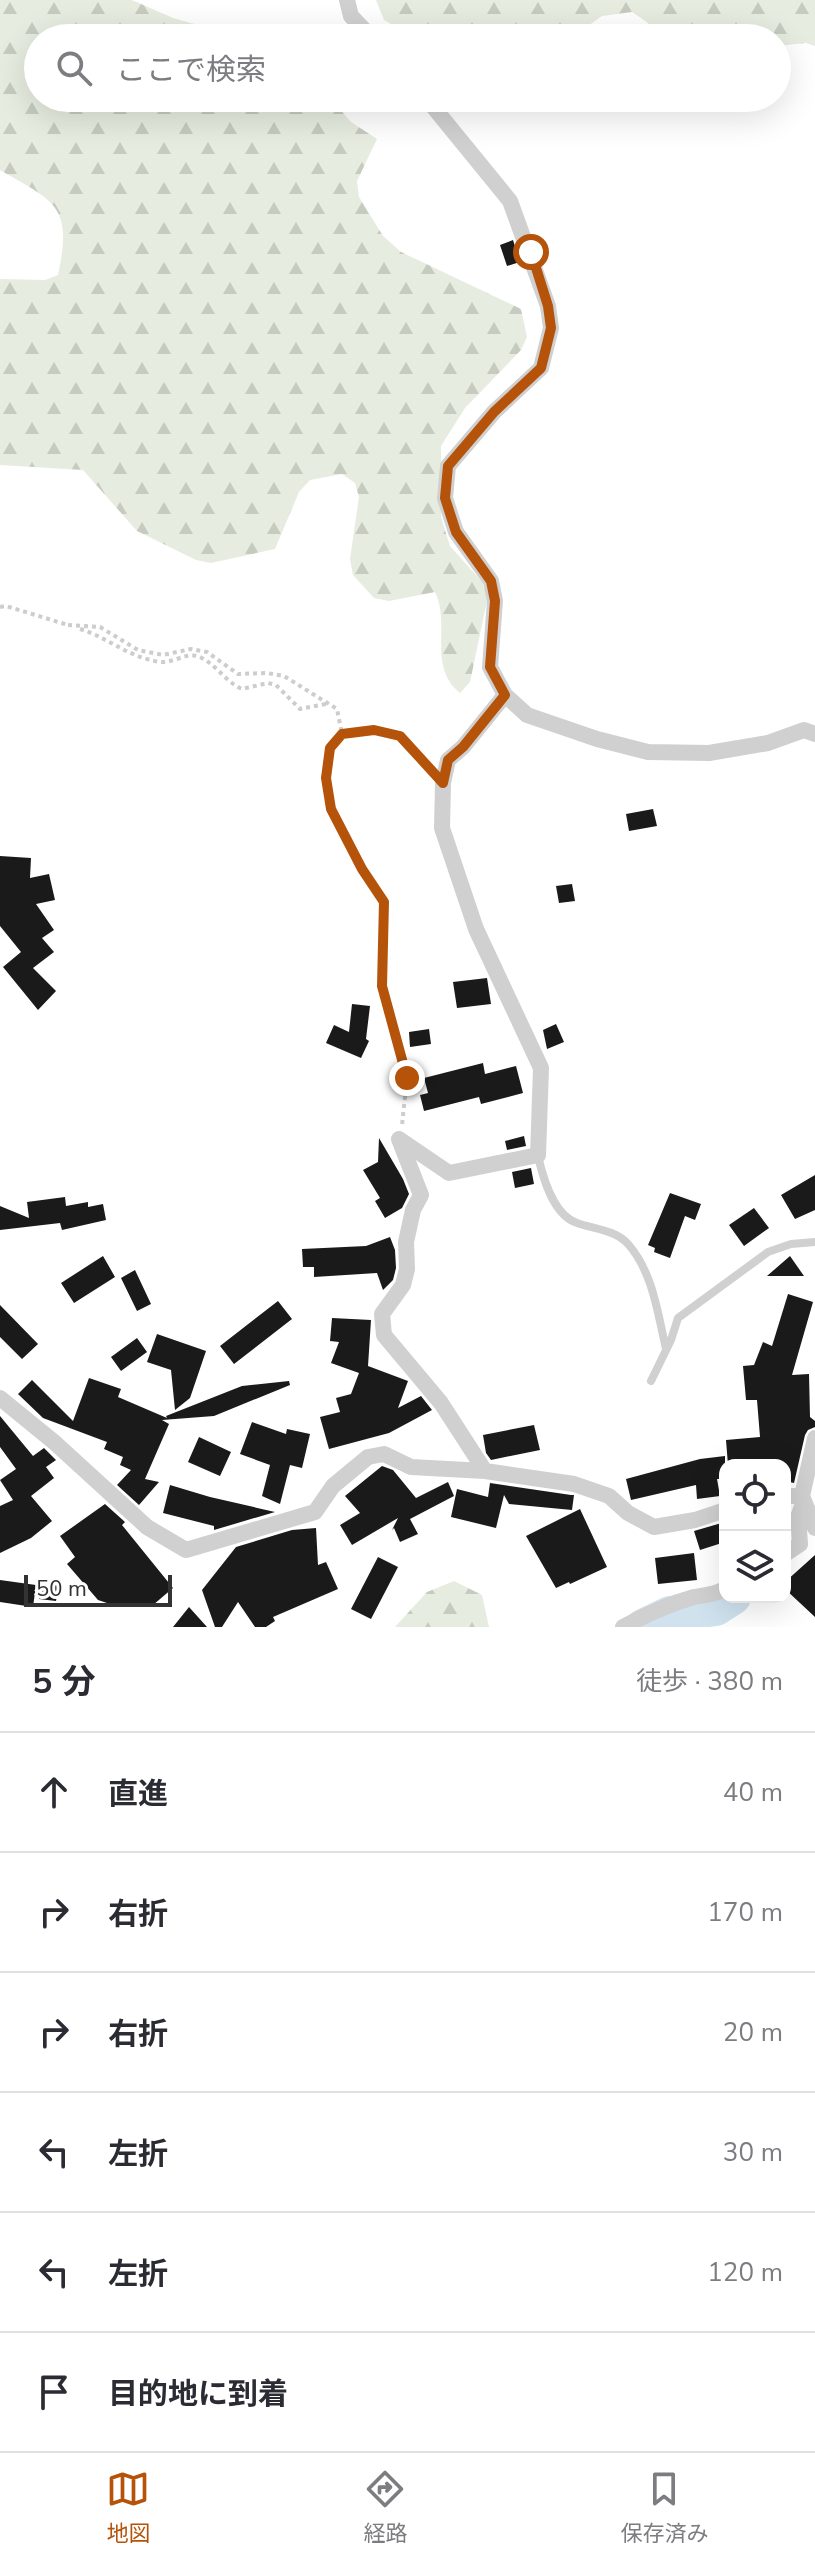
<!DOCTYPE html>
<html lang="ja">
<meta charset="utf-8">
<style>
:root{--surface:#fff;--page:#f2f2f3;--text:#2b2b33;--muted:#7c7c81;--line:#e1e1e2;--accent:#b45309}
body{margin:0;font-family:"Nunito Sans","Noto Sans JP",sans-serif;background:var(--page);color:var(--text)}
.controls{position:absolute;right:24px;bottom:24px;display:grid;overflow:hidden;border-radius:16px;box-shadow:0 8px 32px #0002}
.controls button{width:72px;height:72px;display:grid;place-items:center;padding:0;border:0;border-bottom:2px solid var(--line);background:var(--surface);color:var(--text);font:40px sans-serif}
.scale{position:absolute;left:24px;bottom:20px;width:148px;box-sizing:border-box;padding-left:8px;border:4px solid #333;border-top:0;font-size:22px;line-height:28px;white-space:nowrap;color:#333;-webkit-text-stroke:6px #fff;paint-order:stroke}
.stop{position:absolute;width:24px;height:24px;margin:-18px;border:6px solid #b45309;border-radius:50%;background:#fff}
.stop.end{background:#b45309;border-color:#fff;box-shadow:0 2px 8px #0008}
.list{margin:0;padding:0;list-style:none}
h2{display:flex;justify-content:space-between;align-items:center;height:104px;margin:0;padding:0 32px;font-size:34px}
h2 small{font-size:26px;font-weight:400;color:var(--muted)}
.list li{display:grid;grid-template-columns:52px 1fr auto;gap:24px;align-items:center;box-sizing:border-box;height:120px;padding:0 32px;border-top:2px solid var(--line)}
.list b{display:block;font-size:30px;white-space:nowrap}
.list em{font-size:26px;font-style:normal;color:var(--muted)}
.icon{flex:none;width:44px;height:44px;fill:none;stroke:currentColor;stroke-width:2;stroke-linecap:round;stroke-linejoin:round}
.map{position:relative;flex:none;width:815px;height:1627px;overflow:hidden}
.search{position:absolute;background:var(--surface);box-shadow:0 8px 32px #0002;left:24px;right:24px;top:24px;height:88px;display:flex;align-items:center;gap:20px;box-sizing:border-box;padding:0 28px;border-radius:44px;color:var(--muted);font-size:30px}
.sheet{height:824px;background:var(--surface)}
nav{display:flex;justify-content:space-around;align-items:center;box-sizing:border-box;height:112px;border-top:2px solid var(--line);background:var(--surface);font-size:22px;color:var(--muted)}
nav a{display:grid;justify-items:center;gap:4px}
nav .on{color:var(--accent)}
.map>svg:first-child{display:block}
.forest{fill:url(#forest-firs)}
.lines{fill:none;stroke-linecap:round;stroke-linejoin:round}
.river{stroke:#cfe2ee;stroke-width:36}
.building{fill:#1a1a1a}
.path{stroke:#cdcdcd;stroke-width:4;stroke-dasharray:4 4;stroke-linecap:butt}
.lane{stroke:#d0d0d0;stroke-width:8}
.street{stroke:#d0d0d0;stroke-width:16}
.route{stroke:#b45309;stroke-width:10}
</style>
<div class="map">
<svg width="815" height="1627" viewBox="0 0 815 1627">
<defs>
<pattern id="forest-firs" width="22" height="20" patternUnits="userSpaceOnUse" patternTransform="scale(2)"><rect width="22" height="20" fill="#e6ecdf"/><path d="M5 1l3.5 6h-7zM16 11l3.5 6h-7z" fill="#c6cbc0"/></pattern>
</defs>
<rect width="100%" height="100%" fill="#fff"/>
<path class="forest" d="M 0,0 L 132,0 L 173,18 L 244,38 L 38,38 L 38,98 L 331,99 L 351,122 L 377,139 L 357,181 L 359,197 L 383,236 L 401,252 L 521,309 L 527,337 L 521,350 L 465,408 L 441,446 L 441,517 L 450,546 L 482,582 L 488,596 L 470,682 L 460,693 C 427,666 451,625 435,592 L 389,601 L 374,598 L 353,575 L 350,559 L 359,497 L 355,483 L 342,474 L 310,480 L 299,492 L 275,549 L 211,563 L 196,560 L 137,531 L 83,470 L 0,465 L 0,279 L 45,280 L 58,275 C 73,205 55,202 0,170 Z
M 376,0 L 815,0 L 815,46 L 806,43 L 777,46 L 777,38 L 670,38 L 632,12 L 602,16 L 578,33 L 557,38 L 415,38 L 384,20 Z
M 454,1581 L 482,1595 L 489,1627 L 395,1627 L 427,1592 Z"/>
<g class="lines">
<path class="river" d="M 643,1627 L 670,1614 L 716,1608 L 733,1597"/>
</g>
<path class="building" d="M 513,240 L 520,262 L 507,266 L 500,245 Z
M 653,809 L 657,826 L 629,831 L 626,814 Z
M 0,856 L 31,858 L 30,878 L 49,874 L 55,900 L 36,904 L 54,930 L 42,938 L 54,952 L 33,968 L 56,991 L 38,1010 L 3,967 L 21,952 L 0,926 Z
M 572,884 L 575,901 L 559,903 L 556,886 Z
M 487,978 L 491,1004 L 457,1008 L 453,982 Z
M 352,1004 L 370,1006 L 366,1039 L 369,1041 L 361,1058 L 326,1043 L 334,1025 L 349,1032 Z
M 556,1024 L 564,1042 L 547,1049 L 543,1030 Z
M 429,1029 L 431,1044 L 410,1047 L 409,1032 Z
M 483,1063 L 485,1074 L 516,1066 L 523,1093 L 481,1104 L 479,1097 L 424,1111 L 420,1095 L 428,1093 L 424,1078 Z
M 524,1136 L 526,1146 L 507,1150 L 505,1141 Z
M 379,1138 L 403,1179 L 409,1194 L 402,1208 L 385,1218 L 375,1201 L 380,1198 L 363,1170 L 378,1162 Z
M 531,1168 L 534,1184 L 515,1188 L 512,1172 Z
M 815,1175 L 815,1210 L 795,1219 L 781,1195 Z
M 670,1193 L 701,1204 L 695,1220 L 685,1216 L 670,1258 L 654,1252 L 655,1248 L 648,1245 Z
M 65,1197 L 66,1206 L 88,1202 L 88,1207 L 103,1204 L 106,1220 L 62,1230 L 60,1223 L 0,1230 L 0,1206 L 29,1218 L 27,1202 Z
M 754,1208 L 769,1228 L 744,1246 L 729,1225 Z
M 390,1237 L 395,1250 L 396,1268 L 393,1280 L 383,1290 L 377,1273 L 314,1277 L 314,1267 L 303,1267 L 302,1249 L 366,1246 Z
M 103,1256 L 115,1277 L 74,1303 L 61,1283 Z
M 790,1256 L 804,1276 L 767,1276 Z
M 135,1270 L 151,1304 L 137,1311 L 121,1278 Z
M 788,1294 L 813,1302 L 792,1375 L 809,1374 L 810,1417 L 815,1421 L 815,1427 L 808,1430 L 805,1435 L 794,1483 L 785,1481 L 785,1465 L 728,1465 L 726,1440 L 760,1437 L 757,1400 L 746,1400 L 743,1366 L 754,1365 L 763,1342 L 772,1346 Z
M 278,1301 L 292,1319 L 234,1364 L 220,1346 Z
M 0,1305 L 38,1344 L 22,1359 L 0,1337 Z
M 332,1318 L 371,1320 L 368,1366 L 408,1381 L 398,1408 L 421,1396 L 432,1410 L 389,1433 L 329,1449 L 320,1417 L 340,1412 L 336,1398 L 351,1394 L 359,1373 L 331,1363 L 339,1342 L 330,1341 Z
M 157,1334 L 206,1351 L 190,1398 L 175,1410 L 171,1370 L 147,1362 Z
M 137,1338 L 147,1352 L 121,1371 L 111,1357 Z
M 89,1378 L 121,1389 L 118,1397 L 167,1418 L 166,1416 L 242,1386 L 289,1381 L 290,1385 L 214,1416 L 162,1420 L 169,1424 L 145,1479 L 159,1482 L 139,1505 L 117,1485 L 131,1470 L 120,1465 L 123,1457 L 104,1449 L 107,1442 L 43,1418 L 18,1394 L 32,1380 L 73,1421 Z
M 0,1416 L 33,1456 L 44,1448 L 56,1460 L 46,1467 L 54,1478 L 31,1496 L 52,1521 L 31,1538 L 0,1553 L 0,1506 L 13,1500 L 0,1480 L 16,1469 L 0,1447 Z
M 252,1422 L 286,1434 L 287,1429 L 310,1434 L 302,1468 L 290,1465 L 280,1504 L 262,1496 L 270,1465 L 240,1454 Z
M 534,1425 L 540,1450 L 491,1460 L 486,1453 L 483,1435 Z
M 199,1437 L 231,1452 L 220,1476 L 188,1462 Z
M 725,1456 L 725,1479 L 717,1479 L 720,1496 L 697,1499 L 696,1485 L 631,1500 L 626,1479 L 700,1459 Z
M 382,1466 L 393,1470 L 416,1498 L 448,1482 L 454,1496 L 410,1519 L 418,1534 L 400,1542 L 394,1528 L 392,1530 L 398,1518 L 352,1545 L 340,1525 L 360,1513 L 345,1496 Z
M 490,1483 L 571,1495 L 574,1495 L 572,1510 L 509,1504 L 504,1495 L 496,1528 L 451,1517 L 457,1489 L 488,1497 Z
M 170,1485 L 210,1497 L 275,1512 L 214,1530 L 214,1526 L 163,1513 Z
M 105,1504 L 125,1522 L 122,1525 L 173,1588 L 153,1605 L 116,1603 L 113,1605 L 98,1600 L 67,1564 L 75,1557 L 60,1536 Z
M 580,1509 L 607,1567 L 570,1584 L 569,1582 L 556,1588 L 526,1536 Z
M 725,1522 L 725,1542 L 700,1550 L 694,1531 Z
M 316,1528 L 318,1565 L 326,1562 L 338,1589 L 273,1617 L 275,1621 L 266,1627 L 255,1627 L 238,1602 L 222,1627 L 215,1627 L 202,1590 L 236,1547 L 292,1530 Z
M 694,1553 L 697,1580 L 658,1584 L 655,1558 Z
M 815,1555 L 815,1617 L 785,1589 L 785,1582 Z
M 378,1557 L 398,1567 L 371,1619 L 351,1609 Z
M 0,1580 L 36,1585 L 33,1607 L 0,1602 Z
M 41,1583 L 59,1586 L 56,1601 L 39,1599 Z
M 189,1607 L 207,1627 L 173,1627 Z"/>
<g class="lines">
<path class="path" d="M 0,607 L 6,606 L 68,625
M 68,625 L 100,627 L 138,650 L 163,655 L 191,649 L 207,652 L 238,674 L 267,673 L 284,676 L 337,709 L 342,734 L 330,748 L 326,778 L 331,809 L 362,869 L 384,902 L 382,986 L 407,1078 L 402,1125
M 80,629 C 109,638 129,658 161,662 C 173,663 185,653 197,656 C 215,662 225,682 242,689 L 268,683 L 276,685 L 300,709 L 326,704
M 343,734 C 394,728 395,730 428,766"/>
<path class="lane" d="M 538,1156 C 543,1178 553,1215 577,1223 C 594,1229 616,1230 628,1244 C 653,1272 658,1315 666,1349
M 651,1381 L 671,1340 L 678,1318 L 768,1252 L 791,1244 L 815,1242"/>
<path class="street" d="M 347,0 L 351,16 L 372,38
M 426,98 L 510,201 L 548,306 L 551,328 L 541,368 L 494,412 L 448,466 L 445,498 L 456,532 L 491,581 L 495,601 L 490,667 L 505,695 L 527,715 L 597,739 L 648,752 L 709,753 L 768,743 L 804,730 L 815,734
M 0,1398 L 54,1442 L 147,1527 L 186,1550 L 315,1512 L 333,1486 L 368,1457 L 384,1454 L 411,1467 L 485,1471 L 574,1484 L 609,1496 L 628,1513 L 654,1527 L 695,1520 L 725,1510
M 815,1438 L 802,1496 L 815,1528
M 485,1471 L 441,1403 L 384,1335 L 382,1314 L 403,1285 L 407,1269 L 406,1242 L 413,1210 L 421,1195 L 399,1139 L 449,1173 L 538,1155 L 541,1068 L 476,929 L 442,828 L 443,783 L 448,760 L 463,747 L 505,695
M 785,1496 L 802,1496
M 785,1554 L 800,1544 L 798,1517 L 804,1501
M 623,1627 C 645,1615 669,1604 694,1597 C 705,1595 714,1595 725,1589"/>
</g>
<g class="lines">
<path class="route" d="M 407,1078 L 382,986 L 384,902 L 362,869 L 331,809 L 326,778 L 330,748 L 342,734 L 374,730 L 400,736 L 443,783 L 448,760 L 463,747 L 505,695 L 490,667 L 495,601 L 491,581 L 456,532 L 445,498 L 448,466 L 494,412 L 541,368 L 551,328 L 548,306 L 531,252"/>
</g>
</svg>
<div class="controls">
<button><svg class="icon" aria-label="locate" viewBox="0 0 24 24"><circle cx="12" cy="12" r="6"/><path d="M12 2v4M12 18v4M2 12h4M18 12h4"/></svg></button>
<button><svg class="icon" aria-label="layers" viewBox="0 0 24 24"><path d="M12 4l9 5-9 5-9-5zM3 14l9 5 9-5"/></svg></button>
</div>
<div class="scale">50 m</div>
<div class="stop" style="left:531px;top:252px"></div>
<div class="stop end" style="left:407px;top:1078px"></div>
<div class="search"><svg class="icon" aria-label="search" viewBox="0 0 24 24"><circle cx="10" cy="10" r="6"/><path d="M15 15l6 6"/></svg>ここで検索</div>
</div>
<section class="sheet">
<h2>5 分<small>徒歩 · 380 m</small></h2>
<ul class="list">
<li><svg class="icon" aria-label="ahead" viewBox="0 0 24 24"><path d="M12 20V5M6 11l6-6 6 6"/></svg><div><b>直進</b></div><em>40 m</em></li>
<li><svg class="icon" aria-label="right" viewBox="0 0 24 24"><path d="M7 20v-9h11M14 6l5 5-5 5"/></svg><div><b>右折</b></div><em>170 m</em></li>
<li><svg class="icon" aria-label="right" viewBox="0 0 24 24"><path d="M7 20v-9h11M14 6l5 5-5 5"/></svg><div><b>右折</b></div><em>20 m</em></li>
<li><svg class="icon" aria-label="left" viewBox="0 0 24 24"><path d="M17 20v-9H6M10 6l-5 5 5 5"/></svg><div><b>左折</b></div><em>30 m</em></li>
<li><svg class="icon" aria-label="left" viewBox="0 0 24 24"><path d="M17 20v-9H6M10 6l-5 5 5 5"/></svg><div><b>左折</b></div><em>120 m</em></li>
<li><svg class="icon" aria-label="arrive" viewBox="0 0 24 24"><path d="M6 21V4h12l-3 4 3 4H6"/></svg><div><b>目的地に到着</b></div></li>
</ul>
</section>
<nav>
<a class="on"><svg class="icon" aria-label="map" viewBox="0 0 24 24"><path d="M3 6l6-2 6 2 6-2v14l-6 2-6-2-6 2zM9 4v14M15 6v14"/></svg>地図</a>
<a><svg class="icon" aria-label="directions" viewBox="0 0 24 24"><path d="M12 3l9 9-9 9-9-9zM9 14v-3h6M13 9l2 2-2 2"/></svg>経路</a>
<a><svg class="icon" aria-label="saved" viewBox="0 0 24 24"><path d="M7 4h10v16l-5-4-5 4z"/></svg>保存済み</a>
</nav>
